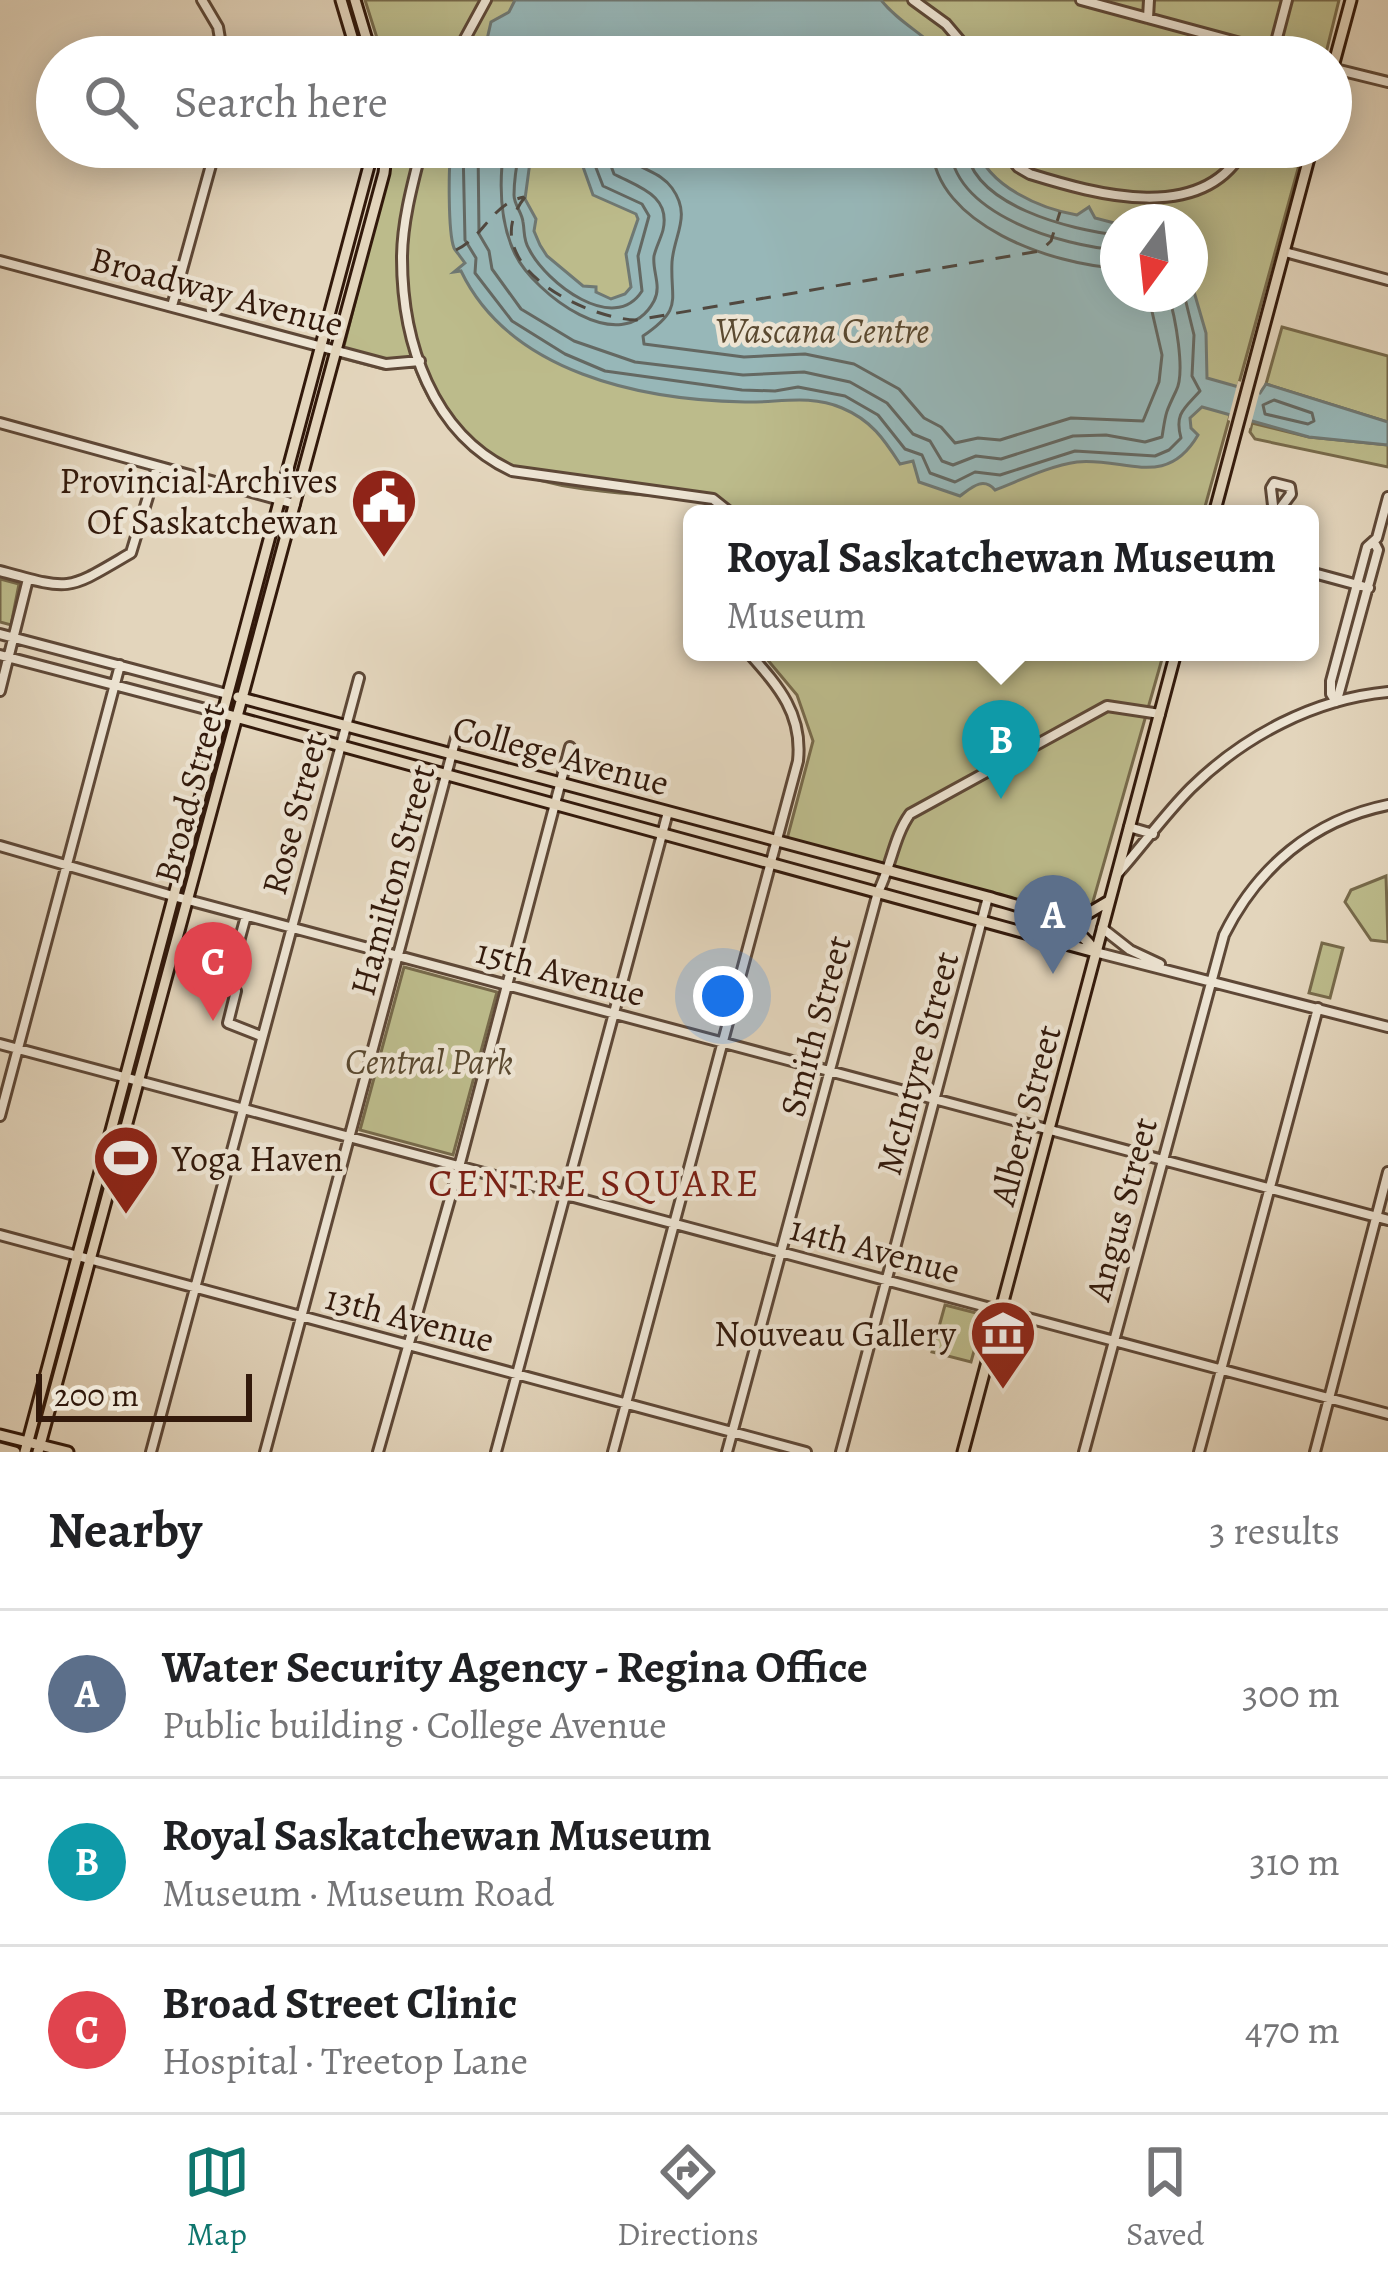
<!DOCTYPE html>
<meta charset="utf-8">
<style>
:root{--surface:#fff;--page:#f2f2f2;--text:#202124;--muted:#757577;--line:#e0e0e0;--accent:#0f766e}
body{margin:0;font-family:Alegreya,serif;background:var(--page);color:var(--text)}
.compass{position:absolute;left:1100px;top:204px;width:108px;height:108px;border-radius:50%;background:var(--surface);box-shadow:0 6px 30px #0003;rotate:195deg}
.scale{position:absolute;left:36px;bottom:30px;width:216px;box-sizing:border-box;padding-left:12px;border:6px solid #32190b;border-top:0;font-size:33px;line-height:42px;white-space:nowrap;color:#32190b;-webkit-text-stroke:9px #ede4d3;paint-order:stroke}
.you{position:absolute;left:723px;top:996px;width:42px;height:42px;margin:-30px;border:9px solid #fff;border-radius:50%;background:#1a73e8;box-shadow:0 0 0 18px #1a73e833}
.badge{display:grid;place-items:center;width:78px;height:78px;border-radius:50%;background:var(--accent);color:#fff;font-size:39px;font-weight:700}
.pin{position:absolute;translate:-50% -99px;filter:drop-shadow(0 3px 6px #0008)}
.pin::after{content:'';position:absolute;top:63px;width:42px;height:36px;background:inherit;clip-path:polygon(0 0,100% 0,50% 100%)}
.popup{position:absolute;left:683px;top:505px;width:636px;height:156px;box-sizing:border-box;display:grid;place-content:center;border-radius:18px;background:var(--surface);filter:drop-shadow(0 3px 9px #0005);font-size:39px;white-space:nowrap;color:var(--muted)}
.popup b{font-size:45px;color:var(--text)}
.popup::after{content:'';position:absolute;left:50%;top:100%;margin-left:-24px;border:24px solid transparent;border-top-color:var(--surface)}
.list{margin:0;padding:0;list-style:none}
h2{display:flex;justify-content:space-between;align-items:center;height:156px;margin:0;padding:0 48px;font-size:51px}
h2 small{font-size:39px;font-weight:400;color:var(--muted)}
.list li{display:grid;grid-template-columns:78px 1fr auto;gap:36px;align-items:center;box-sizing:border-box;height:168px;padding:0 48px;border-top:3px solid var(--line)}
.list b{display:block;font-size:45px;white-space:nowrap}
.list p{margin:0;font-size:39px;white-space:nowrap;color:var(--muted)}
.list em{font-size:39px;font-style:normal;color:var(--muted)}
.icon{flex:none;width:66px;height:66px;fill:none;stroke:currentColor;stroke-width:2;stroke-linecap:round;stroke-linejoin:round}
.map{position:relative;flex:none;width:1388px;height:1452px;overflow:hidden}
.search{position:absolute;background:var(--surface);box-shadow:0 6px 30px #0003;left:36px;right:36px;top:36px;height:132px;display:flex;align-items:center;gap:30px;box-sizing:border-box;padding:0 42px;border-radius:66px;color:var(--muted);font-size:45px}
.sheet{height:660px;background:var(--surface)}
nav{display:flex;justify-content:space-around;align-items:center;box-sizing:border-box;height:168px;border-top:3px solid var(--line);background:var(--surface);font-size:33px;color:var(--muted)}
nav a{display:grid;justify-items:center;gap:6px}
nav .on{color:var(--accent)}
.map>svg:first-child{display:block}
.green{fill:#bcbb8b;stroke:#776a4b;stroke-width:3;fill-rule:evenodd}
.water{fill:#97b7b8;stroke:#6f7873;stroke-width:3}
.pier{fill:#e3d5bc}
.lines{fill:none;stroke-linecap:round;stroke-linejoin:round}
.shore{stroke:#646862;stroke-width:3}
.ferry{stroke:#50483f;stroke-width:3;stroke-dasharray:15 12;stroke-linecap:butt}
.minor-casing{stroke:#5e4837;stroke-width:14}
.major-casing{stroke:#32190b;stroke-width:15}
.minor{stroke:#ede4d3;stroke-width:8}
.major{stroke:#e3d5bc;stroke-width:9}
.labels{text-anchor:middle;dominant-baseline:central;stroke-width:9;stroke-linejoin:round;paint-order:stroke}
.street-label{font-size:36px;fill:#32190b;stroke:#ede4d3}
.park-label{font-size:36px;font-style:italic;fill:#5b4a31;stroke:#ede4d3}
.poi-label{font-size:36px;fill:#32190b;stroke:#ede4d3;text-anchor:end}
.neighbourhood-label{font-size:39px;letter-spacing:3px;fill:#7a1f14;stroke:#ede4d3}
</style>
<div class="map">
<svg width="1388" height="1452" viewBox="0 0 1388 1452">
<rect width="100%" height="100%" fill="#e3d5bc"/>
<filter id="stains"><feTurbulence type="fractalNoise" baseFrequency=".00167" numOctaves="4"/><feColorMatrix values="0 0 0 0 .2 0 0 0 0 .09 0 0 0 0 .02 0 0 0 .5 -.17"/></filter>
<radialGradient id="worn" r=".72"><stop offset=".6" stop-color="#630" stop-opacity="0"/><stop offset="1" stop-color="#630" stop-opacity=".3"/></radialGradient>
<path class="green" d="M 365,0 L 1339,0 L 1325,57 L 383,57 Z
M 394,147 L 1304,147 L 1203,514 L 728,514 L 711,501 C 589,487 464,502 414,365 L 383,369 L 341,358 ZM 1118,222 L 1190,222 L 1190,294 L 1118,294 Z
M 1282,327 L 1388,356 L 1388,422 L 1266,384 Z
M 1252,423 L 1309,437 L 1388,445 L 1388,467 L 1255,439 L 1250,432 Z
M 0,579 L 19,584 L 11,625 L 0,622 Z
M 761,652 L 1164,652 L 1092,905 C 1061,921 835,852 787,839 L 813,741 L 797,695 Z
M 1386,876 L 1388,942 L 1371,940 L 1345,902 L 1351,890 Z
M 1322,943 L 1343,948 L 1330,998 L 1309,993 Z
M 404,967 L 497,992 L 453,1155 L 360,1130 Z
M 945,1305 L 984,1315 L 971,1362 L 932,1352 Z"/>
<path class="water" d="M 515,0 L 881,0 C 899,23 926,35 946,57 L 483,57 L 491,22 L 509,12 Z
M 452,147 L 532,147 L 525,199 L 536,219 L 534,231 L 540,245 L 547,256 L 583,286 L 596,287 L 596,292 L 611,299 L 625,294 L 631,287 L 626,254 L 638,219 L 636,214 L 593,195 L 576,147 L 976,147 C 988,187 1042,209 1077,215 L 1089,207 L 1095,218 L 1118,224 L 1118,294 L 1190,294 L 1190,278 L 1206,333 L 1207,378 L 1260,393 L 1266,384 L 1388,422 L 1388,445 L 1309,437 L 1202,407 L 1190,418 L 1191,428 L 1198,435 C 1166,490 1125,457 1077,462 C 1049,466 1021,480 995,490 C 983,476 971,488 960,496 L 919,482 L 913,461 L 900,464 C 884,439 871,420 842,408 C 809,394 778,403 745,402 C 641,400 510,373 461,271 L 454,272 L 465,263 C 463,260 455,250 454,248 C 448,233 448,161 452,147 Z"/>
<path class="pier" d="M 1263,379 L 1250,428 L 1228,420 L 1238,381 L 1258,386 Z"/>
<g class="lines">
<path class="shore" d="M 463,147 L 465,240 L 476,258 L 475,273 L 512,321 L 565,354 L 605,371 L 742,390 L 775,391 L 798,387 L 845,396 L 878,415 L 905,449 L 922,455 L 930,473 L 955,482 L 975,472 L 1000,475 L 1075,451 L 1155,456 L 1169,450 L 1181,438 C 1174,413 1185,408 1200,391 L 1192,376 L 1194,335 L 1184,294
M 478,147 L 479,234 L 489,251 L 492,269 L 521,309 L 574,341 L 635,362 L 743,375 L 804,372 L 850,382 L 887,403 L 913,434 L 930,441 L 942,461 L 953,465 L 976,456 L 1001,459 L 1073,436 L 1106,435 L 1145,442 L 1162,437 C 1166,412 1165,414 1176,391 C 1186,373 1175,315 1168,294
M 504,147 C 499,183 499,221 515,254 C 534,293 622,361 654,301 C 662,286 652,271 654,256 C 656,247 661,238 663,230 C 671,195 638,187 614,174 L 604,147
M 520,147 C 517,162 514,180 514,195 C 514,205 522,212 523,222 C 525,233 523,239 529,249 C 546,283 614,335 642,291 L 638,256 L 649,216 L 642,204 L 603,186 L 588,147
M 623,147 C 632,171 658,168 672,188 C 692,216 674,234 672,262 C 670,301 684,308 643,336 L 644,344 L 744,357 L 805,354 L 854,364 L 899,389 L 924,418 L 941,427 L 955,443 L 978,438 L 1000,440 L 1071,418 L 1143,421 L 1159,382 L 1162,355 L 1148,294
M 932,147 C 935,225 1053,265 1118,268
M 950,147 C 954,215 1063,246 1118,250
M 966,147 C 971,206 1072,230 1118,235
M 1274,400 L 1312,413 L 1314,421 L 1308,424 L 1265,414 L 1263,405 Z"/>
<path class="ferry" d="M 525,197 C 473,262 582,318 636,320 L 1040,251 L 1051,241 L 1060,212
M 456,250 C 484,237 492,203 524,197"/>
<g class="minor-casing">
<path id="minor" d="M 202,0 L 218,27 L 223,57
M 913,0 L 946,24 L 974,57
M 1081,0 L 1292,57
M 1148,18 L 1149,0
M 455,57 L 486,0
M 1272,57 L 1287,0
M 1331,68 L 1388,82
M 422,147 C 413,182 402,222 402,258 C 402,342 432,434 512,471 L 713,499 L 732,514
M 1002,147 L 1018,167 L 1030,174 C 1095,194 1204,226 1245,147
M 1285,252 L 1388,280
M 0,261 L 386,364 L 420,361
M 172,306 L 216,147
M 0,423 L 295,504
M 1274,514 L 1271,488 L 1274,483 L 1290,487 L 1291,494 L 1276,514
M 0,571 C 73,591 66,591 131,553 L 157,467
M 1310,572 L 1369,588
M 0,634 L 227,694
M 0,655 L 221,713
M 0,691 L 28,579
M 1337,700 L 1378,550 L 1374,542
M 1336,702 L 1331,694 L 1331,681 L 1367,547 L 1377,538 L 1388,497
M 1129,827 L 1153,834
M 0,846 L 173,896 L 1388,1220
M 1119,872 C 1143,845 1165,814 1191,788 C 1244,736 1314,699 1388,692
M 246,916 L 229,978 L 236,991 L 228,1023 L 261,1036
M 1102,928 L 1130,950 L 1160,964
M 1095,952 L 1388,1027
M 0,1044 L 1388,1414
M 0,1116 L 120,665
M 0,1235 L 806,1452
M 151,1452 L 359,678
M 265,1452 L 456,738
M 378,1452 L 459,1167 L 570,747
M 496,1452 L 668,812
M 613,1452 L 798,761 C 803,713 778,686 748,652
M 727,1452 L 878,892 C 891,867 894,836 910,814 L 1107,706 L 1160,714
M 841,1452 L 988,897
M 1084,1452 L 1224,935 C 1257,868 1313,820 1388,805
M 1199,1452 L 1318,1008
M 1315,1452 L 1388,1172"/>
</g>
<g class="major-casing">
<path id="major" d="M 341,0 L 358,57
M 355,0 L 372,57
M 1331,74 L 1351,0
M 1214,514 L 1312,147
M 238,697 L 988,897 C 1024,908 1075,918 1095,952
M 221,713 L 1095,952
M 1040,911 L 1087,914 L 1109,901
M 0,1435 L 68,1452
M 0,1448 L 15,1452
M 25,1452 L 374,147
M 38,1452 L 384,173 L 387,147
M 963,1452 L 1176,652"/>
</g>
<use href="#minor" class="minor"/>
<use href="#major" class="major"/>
</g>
<defs>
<g id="civic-pin" transform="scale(3.45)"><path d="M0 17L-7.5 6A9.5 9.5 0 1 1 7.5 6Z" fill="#8f2418" stroke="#ede4d3"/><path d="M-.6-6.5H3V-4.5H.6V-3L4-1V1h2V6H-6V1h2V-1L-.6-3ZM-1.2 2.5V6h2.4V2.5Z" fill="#fff"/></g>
<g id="stadium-pin" transform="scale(3.45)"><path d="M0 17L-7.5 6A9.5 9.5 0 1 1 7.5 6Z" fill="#8f2418" stroke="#ede4d3"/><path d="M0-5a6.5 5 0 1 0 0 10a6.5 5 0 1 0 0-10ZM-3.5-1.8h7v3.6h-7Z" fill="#fff"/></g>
<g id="museum-pin" transform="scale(3.45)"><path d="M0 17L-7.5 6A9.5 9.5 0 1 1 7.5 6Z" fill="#8f2418" stroke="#ede4d3"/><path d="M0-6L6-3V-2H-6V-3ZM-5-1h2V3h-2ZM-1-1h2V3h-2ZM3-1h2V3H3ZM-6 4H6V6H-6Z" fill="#fff"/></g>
</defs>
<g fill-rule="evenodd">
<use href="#civic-pin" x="384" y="501"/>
<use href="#stadium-pin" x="126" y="1158"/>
<use href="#museum-pin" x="1003" y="1333"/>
</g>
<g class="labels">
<g class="street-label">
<text transform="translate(217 291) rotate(15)">Broadway Avenue</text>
<text transform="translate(561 755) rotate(15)">College Avenue</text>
<text transform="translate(189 793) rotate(-75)">Broad Street</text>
<text transform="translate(294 814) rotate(-75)">Rose Street</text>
<text transform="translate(392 880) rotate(-75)">Hamilton Street</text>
<text transform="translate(561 972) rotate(15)">15th Avenue</text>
<text transform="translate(815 1026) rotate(-75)">Smith Street</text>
<text transform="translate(917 1063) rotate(-75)">McIntyre Street</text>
<text transform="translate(1025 1115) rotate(-75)">Albert Street</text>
<text transform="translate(1121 1209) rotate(-75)">Angus Street</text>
<text transform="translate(875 1249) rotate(15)">14th Avenue</text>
<text transform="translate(410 1318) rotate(15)">13th Avenue</text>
</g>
<g class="park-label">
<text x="822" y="330">Wascana Centre</text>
<text x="429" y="1061">Central Park</text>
</g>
<g class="poi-label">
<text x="338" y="480">Provincial Archives<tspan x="338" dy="41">Of Saskatchewan</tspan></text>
<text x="172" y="1158" text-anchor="start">Yoga Haven</text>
<text x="956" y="1333">Nouveau Gallery</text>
</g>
<g class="neighbourhood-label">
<text x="595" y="1182">CENTRE SQUARE</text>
</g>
</g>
<rect width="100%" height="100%" filter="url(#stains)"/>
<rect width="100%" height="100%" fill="url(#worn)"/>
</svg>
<svg class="compass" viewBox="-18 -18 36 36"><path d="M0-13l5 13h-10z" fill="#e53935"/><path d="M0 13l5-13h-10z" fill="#757577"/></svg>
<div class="scale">200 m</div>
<div class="you"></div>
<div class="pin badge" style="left:1053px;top:974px;background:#5c6f8a">A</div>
<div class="pin badge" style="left:1001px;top:799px;background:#0f9aa8">B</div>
<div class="popup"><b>Royal Saskatchewan Museum</b>Museum</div>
<div class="pin badge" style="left:213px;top:1021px;background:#e0444e">C</div>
<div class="search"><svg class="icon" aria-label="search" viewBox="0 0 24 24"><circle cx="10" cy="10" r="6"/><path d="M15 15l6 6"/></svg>Search here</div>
</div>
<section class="sheet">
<h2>Nearby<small>3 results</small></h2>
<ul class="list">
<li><span class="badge" style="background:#5c6f8a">A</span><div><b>Water Security Agency - Regina Office</b><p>Public building · College Avenue</p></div><em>300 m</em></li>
<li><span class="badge" style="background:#0f9aa8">B</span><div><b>Royal Saskatchewan Museum</b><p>Museum · Museum Road</p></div><em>310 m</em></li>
<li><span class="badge" style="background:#e0444e">C</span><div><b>Broad Street Clinic</b><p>Hospital · Treetop Lane</p></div><em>470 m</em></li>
</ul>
</section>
<nav>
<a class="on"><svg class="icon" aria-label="map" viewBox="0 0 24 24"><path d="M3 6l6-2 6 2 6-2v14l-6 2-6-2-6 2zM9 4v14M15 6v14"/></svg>Map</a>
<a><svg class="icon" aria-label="directions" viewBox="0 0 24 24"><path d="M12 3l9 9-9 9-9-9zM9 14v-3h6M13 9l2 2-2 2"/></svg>Directions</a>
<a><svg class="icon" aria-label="saved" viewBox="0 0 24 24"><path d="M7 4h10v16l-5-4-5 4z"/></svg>Saved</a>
</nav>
